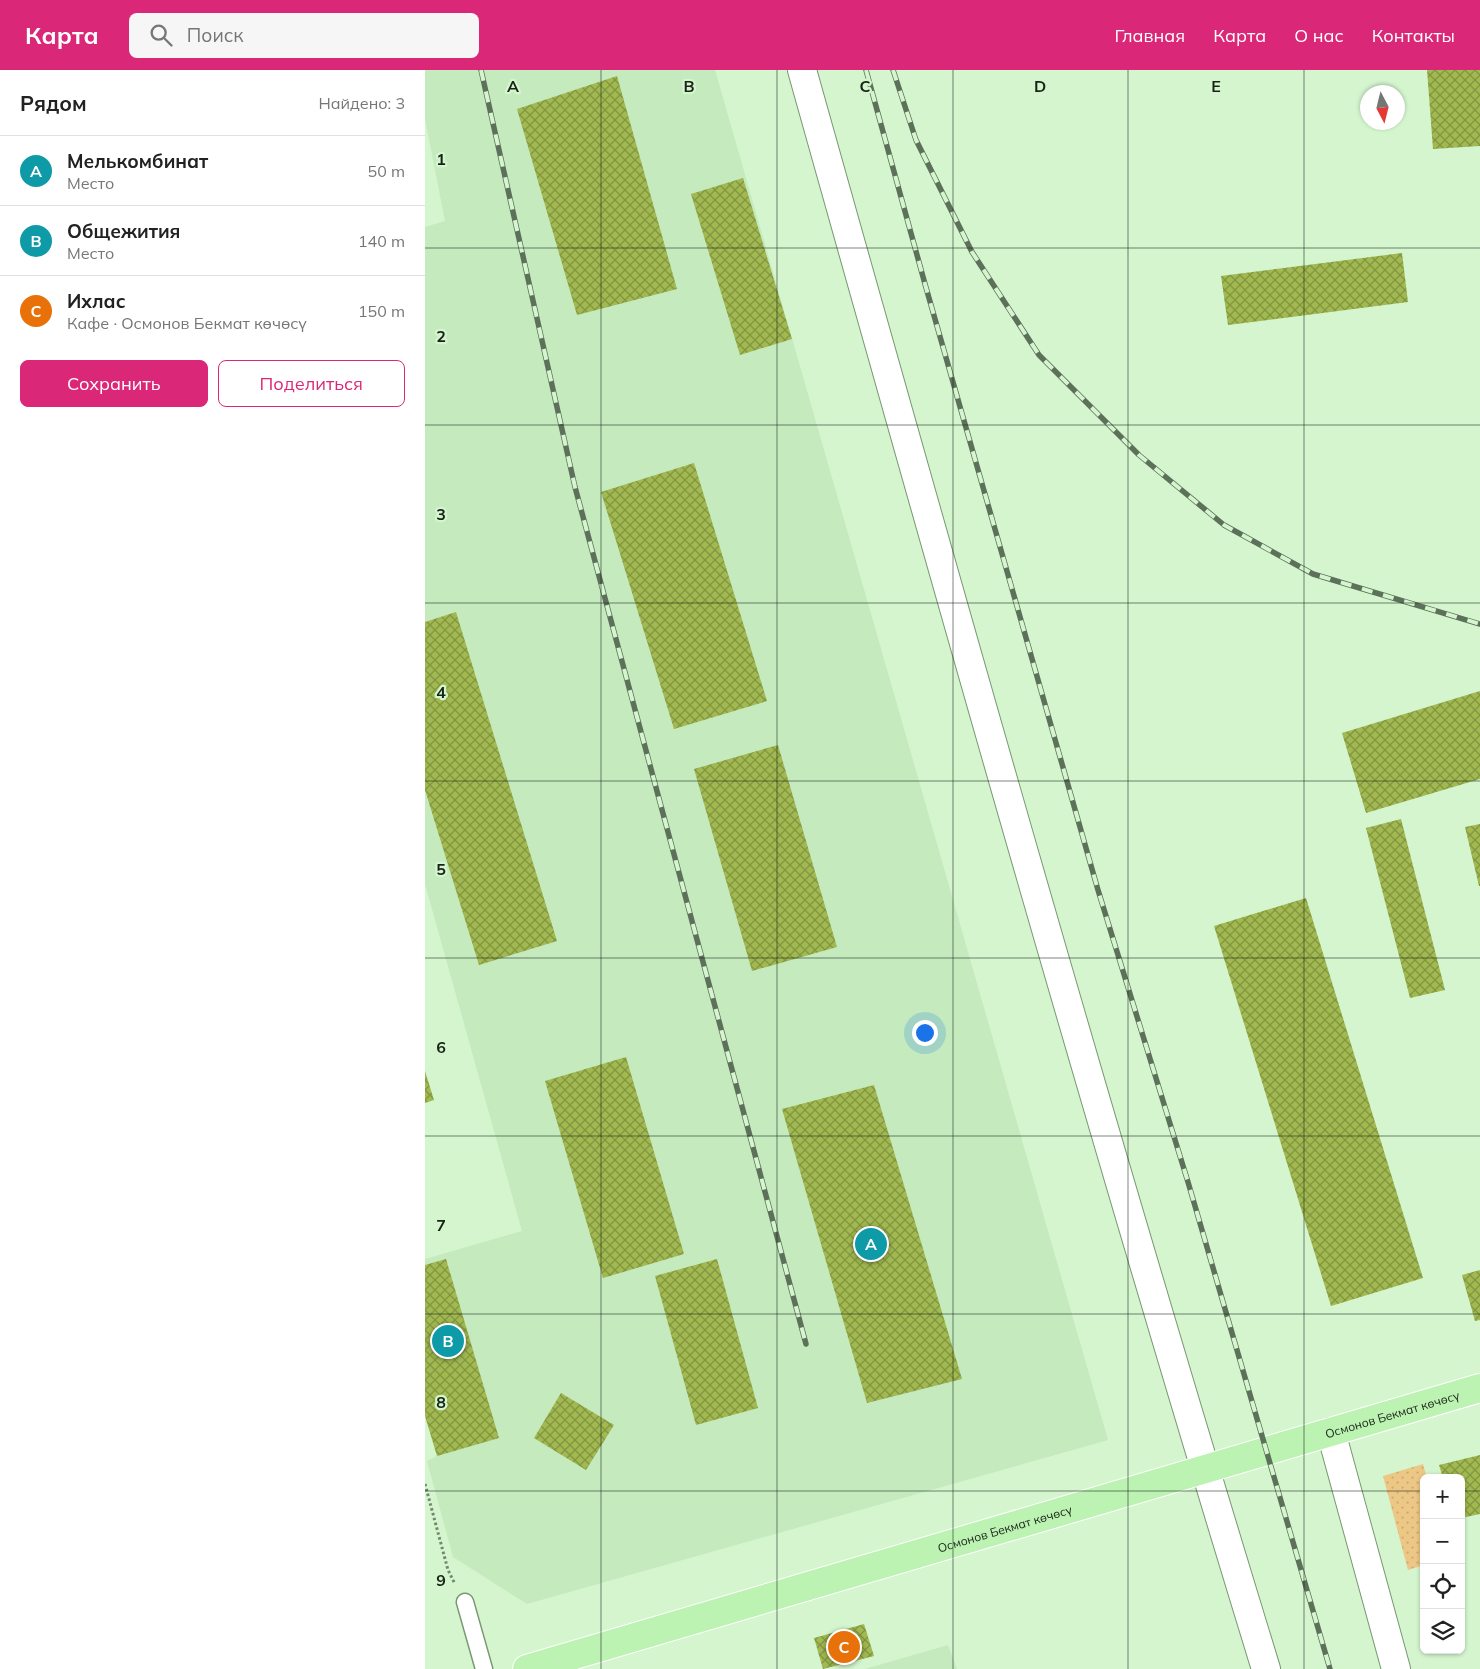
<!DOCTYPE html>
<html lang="ru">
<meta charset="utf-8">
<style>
:root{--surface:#fff;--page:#f6f6f6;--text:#222;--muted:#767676;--line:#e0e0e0;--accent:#db2777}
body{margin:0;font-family:Mulish,sans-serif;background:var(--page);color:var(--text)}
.controls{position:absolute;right:15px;bottom:15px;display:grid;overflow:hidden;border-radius:8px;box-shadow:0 1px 4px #0004}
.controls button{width:45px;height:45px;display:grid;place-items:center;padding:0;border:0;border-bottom:1px solid var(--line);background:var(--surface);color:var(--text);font:25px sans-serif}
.compass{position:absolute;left:935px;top:15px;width:45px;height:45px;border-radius:50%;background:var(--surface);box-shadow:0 1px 4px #0004;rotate:173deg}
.you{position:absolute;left:499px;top:962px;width:18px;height:18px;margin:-12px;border:4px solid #fff;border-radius:50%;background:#1a73e8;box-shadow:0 0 0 8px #1a73e833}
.badge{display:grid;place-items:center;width:32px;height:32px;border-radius:50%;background:var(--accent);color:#fff;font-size:16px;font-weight:700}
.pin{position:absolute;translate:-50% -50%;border:2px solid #fff;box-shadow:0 1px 5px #0006}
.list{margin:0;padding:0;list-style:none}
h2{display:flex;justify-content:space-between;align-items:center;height:65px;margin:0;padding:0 20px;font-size:21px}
h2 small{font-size:16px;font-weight:400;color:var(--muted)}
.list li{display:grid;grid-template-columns:32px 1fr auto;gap:15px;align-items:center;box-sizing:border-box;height:70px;padding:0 20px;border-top:1px solid var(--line)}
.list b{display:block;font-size:19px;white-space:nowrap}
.list p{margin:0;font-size:16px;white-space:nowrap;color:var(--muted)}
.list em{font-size:16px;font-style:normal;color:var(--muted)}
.actions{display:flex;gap:10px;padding:15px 20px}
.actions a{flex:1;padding:11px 0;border:1px solid var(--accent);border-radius:8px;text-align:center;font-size:18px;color:var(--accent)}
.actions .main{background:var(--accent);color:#fff}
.icon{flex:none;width:28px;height:28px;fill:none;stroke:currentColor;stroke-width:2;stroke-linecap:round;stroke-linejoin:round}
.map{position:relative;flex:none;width:1055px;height:1599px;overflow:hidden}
header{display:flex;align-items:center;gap:30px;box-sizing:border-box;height:70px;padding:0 25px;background:var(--accent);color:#fff}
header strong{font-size:24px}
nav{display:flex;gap:28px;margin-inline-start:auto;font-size:18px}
.search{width:350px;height:45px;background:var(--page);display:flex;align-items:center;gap:12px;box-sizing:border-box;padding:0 18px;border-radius:8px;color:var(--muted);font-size:19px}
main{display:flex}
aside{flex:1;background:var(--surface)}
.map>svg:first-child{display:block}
.built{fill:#c4eabe}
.park{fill:url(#park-dots)}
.building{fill:url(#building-cross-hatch)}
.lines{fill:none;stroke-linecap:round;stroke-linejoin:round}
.lane-casing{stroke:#789772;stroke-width:19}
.street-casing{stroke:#789772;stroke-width:30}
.primary-casing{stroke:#fff;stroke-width:30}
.path{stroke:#72886e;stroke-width:3;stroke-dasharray:2.5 2.5;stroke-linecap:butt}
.lane{stroke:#fff;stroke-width:16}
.street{stroke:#fff;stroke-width:28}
.primary{stroke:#bcf2b2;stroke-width:28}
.rail-casing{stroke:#5d715a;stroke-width:5.5}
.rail{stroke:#d4f5ce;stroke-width:4;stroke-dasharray:11;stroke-linecap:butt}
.grid{fill:none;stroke:#172315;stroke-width:1;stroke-opacity:0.55}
.labels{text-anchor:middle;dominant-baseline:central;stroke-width:4.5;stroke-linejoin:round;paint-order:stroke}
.street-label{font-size:12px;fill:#172315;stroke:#d4f5ce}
.grid-label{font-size:16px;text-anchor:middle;font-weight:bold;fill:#172315;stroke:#d4f5ce;stroke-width:4.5;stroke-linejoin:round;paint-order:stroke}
</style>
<header>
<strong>Карта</strong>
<div class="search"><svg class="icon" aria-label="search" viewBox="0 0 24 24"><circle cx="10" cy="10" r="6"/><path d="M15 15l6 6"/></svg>Поиск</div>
<nav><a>Главная</a><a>Карта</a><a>О нас</a><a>Контакты</a></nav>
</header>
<main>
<aside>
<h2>Рядом<small>Найдено: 3</small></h2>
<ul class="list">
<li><span class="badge" style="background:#0f9aa8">A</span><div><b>Мелькомбинат</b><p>Место</p></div><em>50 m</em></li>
<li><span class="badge" style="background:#0f9aa8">B</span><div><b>Общежития</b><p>Место</p></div><em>140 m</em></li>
<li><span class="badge" style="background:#e8710a">C</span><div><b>Ихлас</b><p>Кафе · Осмонов Бекмат көчөсү</p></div><em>150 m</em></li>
</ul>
<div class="actions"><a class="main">Сохранить</a><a>Поделиться</a></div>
</aside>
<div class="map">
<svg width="1055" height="1599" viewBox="0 0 1055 1599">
<defs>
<pattern id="park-dots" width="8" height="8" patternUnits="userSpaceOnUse" patternTransform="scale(1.25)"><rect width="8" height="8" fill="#edc785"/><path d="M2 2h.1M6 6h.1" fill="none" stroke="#caab72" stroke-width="1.8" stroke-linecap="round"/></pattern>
<pattern id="building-cross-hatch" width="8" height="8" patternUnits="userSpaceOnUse" patternTransform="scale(1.25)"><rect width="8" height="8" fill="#a1b950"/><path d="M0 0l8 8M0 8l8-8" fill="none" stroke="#829641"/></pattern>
</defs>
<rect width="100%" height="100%" fill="#d4f5ce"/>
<path class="built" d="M 0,0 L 290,0 L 683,1370 L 102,1534 L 28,1487 L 2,1391 L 12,1386 L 0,1345 L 0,1189 L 97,1161 L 0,814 L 0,157 L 20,151 L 0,49 Z
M 523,1575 L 532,1599 L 440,1599 Z"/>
<path class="park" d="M 998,1394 L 1002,1408 L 999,1408 L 999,1495 L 983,1500 L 958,1406 Z"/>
<path class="building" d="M 1002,0 L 1055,0 L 1055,76 L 1008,79 Z
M 192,6 L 252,219 L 152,245 L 92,39 Z
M 318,108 L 367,269 L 315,285 L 266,124 Z
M 977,183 L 983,232 L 803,255 L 796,206 Z
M 269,393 L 342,631 L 249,659 L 176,422 Z
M 31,542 L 132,871 L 54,895 L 0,720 L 0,552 Z
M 1055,621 L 1055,709 L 941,743 L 917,663 Z
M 353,675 L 412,877 L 327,901 L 269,699 Z
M 976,749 L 1020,920 L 985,928 L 941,758 Z
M 1055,754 L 1055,816 L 1054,816 L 1040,757 Z
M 881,828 L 998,1208 L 906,1236 L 789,856 Z
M 201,987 L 259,1184 L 178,1208 L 120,1011 Z
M 0,1001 L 9,1030 L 0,1033 Z
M 449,1015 L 537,1309 L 442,1333 L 357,1039 Z
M 21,1189 L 74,1368 L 12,1386 L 0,1346 L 0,1195 Z
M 292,1189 L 333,1338 L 271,1355 L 230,1206 Z
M 1055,1200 L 1055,1250 L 1050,1251 L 1037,1205 Z
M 136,1323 L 189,1355 L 161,1400 L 109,1368 Z
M 1055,1385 L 1055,1444 L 1036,1448 L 1036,1408 L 1018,1408 L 1014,1395 Z
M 439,1554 L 449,1586 L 398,1599 L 389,1568 Z"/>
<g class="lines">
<g class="lane-casing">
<path id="lane" d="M 40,1532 L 59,1599"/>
</g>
<g class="street-casing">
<path id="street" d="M 377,0 C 527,534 678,1068 841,1599
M 906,1362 L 971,1599"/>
</g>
<g class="primary-casing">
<g id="primary">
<path id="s1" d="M 102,1599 L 1055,1318"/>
</g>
</g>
<path class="path" d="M 0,1414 L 23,1500 L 30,1514"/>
<use href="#lane" class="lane"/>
<use href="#street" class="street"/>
<use href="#primary" class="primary"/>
<g class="rail-casing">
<path id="rail" d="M 56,0 L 150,417 L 381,1274
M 441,0 L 500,214 L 673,820 L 763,1112 L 905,1599
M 468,0 L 491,70 L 547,182 L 614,285 L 714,385 L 799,455 L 888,504 L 1055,554"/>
</g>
<use href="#rail" class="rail"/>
</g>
<path class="grid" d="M 176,0 L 176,1599M 352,0 L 352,1599M 528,0 L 528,1599M 703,0 L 703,1599M 879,0 L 879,1599M 0,178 L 1055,178M 0,355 L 1055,355M 0,533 L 1055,533M 0,711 L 1055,711M 0,888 L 1055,888M 0,1066 L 1055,1066M 0,1244 L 1055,1244M 0,1421 L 999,1421M 1036,1421 L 1055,1421"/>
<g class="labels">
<g class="street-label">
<text stroke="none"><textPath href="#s1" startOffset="902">Осмонов Бекмат көчөсү</textPath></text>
<text stroke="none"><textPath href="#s1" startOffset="498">Осмонов Бекмат көчөсү</textPath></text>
</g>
</g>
<g class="grid-label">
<text x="88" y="22">A</text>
<text x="264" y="22">B</text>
<text x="440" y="22">C</text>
<text x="615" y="22">D</text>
<text x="791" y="22">E</text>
<text x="16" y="95">1</text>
<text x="16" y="272">2</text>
<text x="16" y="450">3</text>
<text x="16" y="628">4</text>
<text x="16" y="805">5</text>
<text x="16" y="983">6</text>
<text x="16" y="1161">7</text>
<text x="16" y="1338">8</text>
<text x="16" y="1516">9</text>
</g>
</svg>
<div class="controls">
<button>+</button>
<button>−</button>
<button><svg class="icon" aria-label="locate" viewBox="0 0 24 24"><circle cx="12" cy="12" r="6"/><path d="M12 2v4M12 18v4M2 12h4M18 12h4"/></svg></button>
<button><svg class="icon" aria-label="layers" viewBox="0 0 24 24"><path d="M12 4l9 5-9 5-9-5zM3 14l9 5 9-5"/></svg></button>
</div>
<svg class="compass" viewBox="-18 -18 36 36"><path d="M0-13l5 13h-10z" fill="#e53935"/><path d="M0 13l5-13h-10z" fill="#767676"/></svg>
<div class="you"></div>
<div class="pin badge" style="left:446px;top:1174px;background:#0f9aa8">A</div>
<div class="pin badge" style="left:23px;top:1271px;background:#0f9aa8">B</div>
<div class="pin badge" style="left:419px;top:1577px;background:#e8710a">C</div>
</div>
</main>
